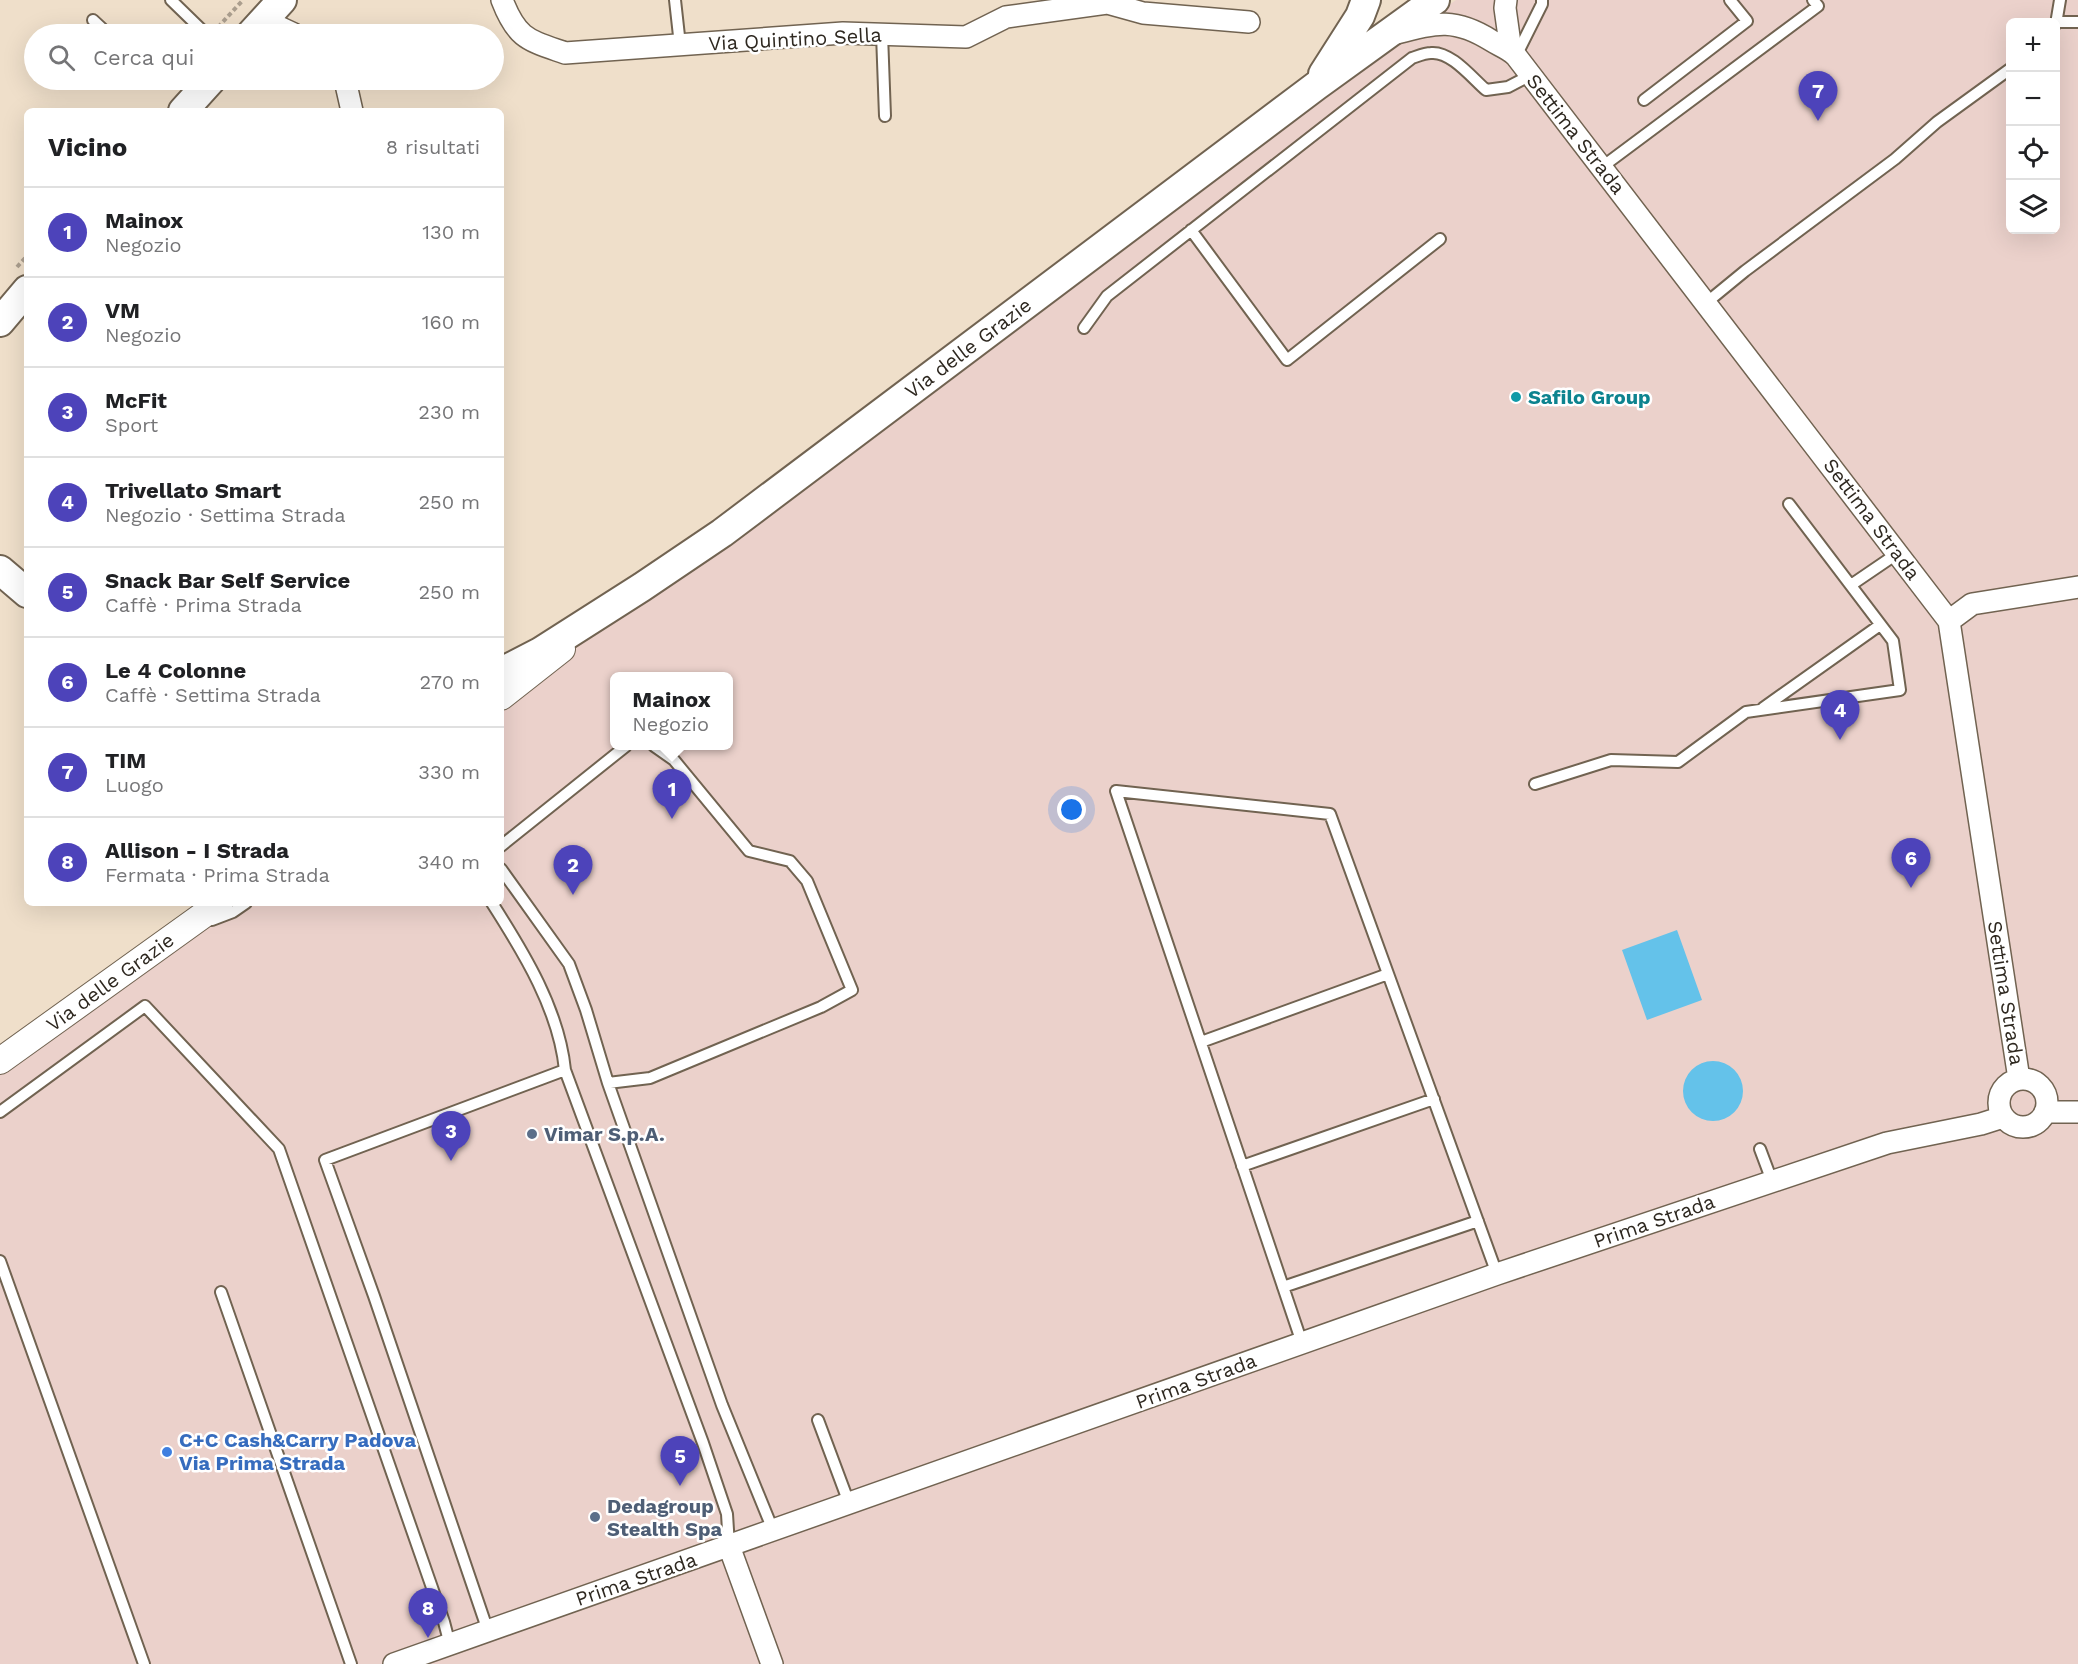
<!DOCTYPE html>
<html lang="it">
<meta charset="utf-8">
<style>
:root{--surface:#fff;--page:#f2f2f2;--text:#202124;--muted:#757577;--line:#e0e0e0;--accent:#4d43ba}
body{margin:0;font-family:"Work Sans",sans-serif;background:var(--page);color:var(--text)}
.controls{position:absolute;right:18px;top:18px;display:grid;overflow:hidden;border-radius:9px;box-shadow:0 6px 24px #0002}
.controls button{width:54px;height:54px;display:grid;place-items:center;padding:0;border:0;border-bottom:2px solid var(--line);background:var(--surface);color:var(--text);font:30px sans-serif}
.you{position:absolute;left:1072px;top:810px;width:21px;height:21px;margin:-15px;border:4px solid #fff;border-radius:50%;background:#1a73e8;box-shadow:0 0 0 9px #1a73e833}
.badge{display:grid;place-items:center;width:39px;height:39px;border-radius:50%;background:var(--accent);color:#fff;font-size:20px;font-weight:700}
.pin{position:absolute;translate:-50% -50px;filter:drop-shadow(0 2px 3px #0008)}
.pin::after{content:'';position:absolute;top:32px;width:21px;height:18px;background:inherit;clip-path:polygon(0 0,100% 0,50% 100%)}
.popup{position:absolute;left:610px;top:672px;width:123px;height:78px;box-sizing:border-box;display:grid;place-content:center;border-radius:9px;background:var(--surface);filter:drop-shadow(0 2px 4px #0005);font-size:20px;white-space:nowrap;color:var(--muted)}
.popup b{font-size:22px;color:var(--text)}
.popup::after{content:'';position:absolute;left:50%;top:100%;margin-left:-12px;border:12px solid transparent;border-top-color:var(--surface)}
.list{margin:0;padding:0;list-style:none}
h2{display:flex;justify-content:space-between;align-items:center;height:78px;margin:0;padding:0 24px;font-size:26px}
h2 small{font-size:20px;font-weight:400;color:var(--muted)}
.list li{display:grid;grid-template-columns:39px 1fr auto;gap:18px;align-items:center;box-sizing:border-box;height:90px;padding:0 24px;border-top:2px solid var(--line)}
.list b{display:block;font-size:22px;white-space:nowrap}
.list p{margin:0;font-size:20px;white-space:nowrap;color:var(--muted)}
.list em{font-size:20px;font-style:normal;color:var(--muted)}
.icon{flex:none;width:33px;height:33px;fill:none;stroke:currentColor;stroke-width:2;stroke-linecap:round;stroke-linejoin:round}
.map{position:relative;flex:none;width:2078px;height:1664px;overflow:hidden}
.search{position:absolute;background:var(--surface);box-shadow:0 6px 24px #0002;left:24px;top:24px;width:480px;height:66px;display:flex;align-items:center;gap:15px;box-sizing:border-box;padding:0 21px;border-radius:33px;color:var(--muted);font-size:22px}
.panel{position:absolute;background:var(--surface);box-shadow:0 6px 24px #0002;left:24px;top:108px;width:480px;height:798px;border-radius:9px}
.map>svg:first-child{display:block}
.industrial{fill:#ebd1cb;fill-rule:evenodd}
.water{fill:#64c2ea}
.lines{fill:none;stroke-linecap:round;stroke-linejoin:round}
.service-casing{stroke:#716351;stroke-width:14}
.minor-casing{stroke:#716351;stroke-width:24}
.tertiary-casing{stroke:#716351;stroke-width:28}
.secondary-casing{stroke:#716351;stroke-width:32}
.path{stroke:#ab9e8e;stroke-width:4;stroke-dasharray:4.5 3;stroke-linecap:butt}
.service{stroke:#fff;stroke-width:10}
.minor{stroke:#fff;stroke-width:21}
.tertiary{stroke:#fff;stroke-width:26}
.secondary{stroke:#fff;stroke-width:28}
.culture-dot{fill:#0f9aa8;stroke:#fff;stroke-width:2}
.service-dot{fill:#5c6f8a;stroke:#fff;stroke-width:2}
.shop-dot{fill:#3f7fe0;stroke:#fff;stroke-width:2}
.labels{text-anchor:middle;dominant-baseline:central;stroke-width:5;stroke-linejoin:round;paint-order:stroke}
.street-label{font-size:20px;fill:#2e2820;stroke:#fff}
.culture-label{font-size:20px;font-weight:bold;fill:#0d838f;stroke:#fff;text-anchor:start}
.service-label{font-size:20px;font-weight:bold;fill:#4e5e75;stroke:#fff;text-anchor:start}
.shop-label{font-size:20px;font-weight:bold;fill:#366cbe;stroke:#fff;text-anchor:start}
</style>
<div class="map">
<svg width="2078" height="1664" viewBox="0 0 2078 1664">
<rect width="100%" height="100%" fill="#efdfca"/>
<path class="industrial" d="M 1456,0 L 2078,0 L 2078,1664 L 0,1664 L 0,1073 L 225,903 L 501,903 L 501,695 L 1360,68 ZM 2010,22 L 2056,22 L 2056,230 L 2010,230 ZM 615,676 L 729,676 L 729,746 L 615,746 Z"/>
<path class="water" d="M 1677,930 L 1702,1000 L 1647,1020 L 1622,950 Z
M1683 1091a30 30 0 1 1 60 0a30 30 0 1 1-60 0Z"/>
<g class="lines">
<g class="service-casing">
<path id="service" d="M 171,0 L 206,34
M 675,0 L 680,45
M 93,20 L 108,34
M 2057,22 L 2078,22
M 2056,24 L 2060,0
M 882,34 L 885,116
M 1516,56 L 1542,4 L 1542,0
M 154,80 L 157,83 L 161,80
M 1644,100 L 1747,21 L 1730,0
M 1602,167 L 1818,6 L 1813,0
M 1191,230 L 1287,360 L 1440,239
M 1706,303 L 1745,271 L 1895,159 L 1937,122 L 2010,69
M 1084,328 L 1107,296 L 1412,58 C 1418,56 1425,53 1431,53 C 1451,51 1472,78 1486,90 L 1508,87 L 1531,75
M 1851,585 L 1898,553
M 1763,708 L 1880,625
M 1535,784 L 1611,760 L 1678,762 L 1746,712 L 1900,690 L 1893,641 L 1789,504
M 501,846 L 626,746
M 501,869 L 569,964 L 586,1010 L 608,1083 L 722,1405 L 773,1530
M 492,903 C 524,953 559,1010 565,1070
M 212,920 L 233,912 L 246,903
M 1201,1042 L 1388,974
M 608,1083 L 650,1078 L 821,1007 L 852,990 L 807,881 L 790,861 L 749,851 L 674,760 L 654,746
M 0,1112 L 145,1006 L 279,1149 L 444,1622 L 450,1645
M 1760,1149 L 1772,1181
M 1242,1166 L 1434,1099
M 0,1261 L 144,1664
M 1283,1287 L 1478,1221
M 221,1292 L 351,1664
M 1302,1343 L 1116,791 L 1330,814 L 1497,1274
M 818,1420 L 849,1503
M 488,1631 L 374,1296 L 325,1160 L 565,1070 L 703,1443 L 727,1514 L 729,1546"/>
</g>
<g class="minor-casing">
<path id="minor" d="M 502,0 C 517,39 528,40 565,53 L 843,33 L 966,37 L 1006,17 L 1107,3 L 1143,13 L 1249,22
M 1506,0 L 1505,8 L 1511,51
M 264,20 L 294,34
M 1397,33 C 1436,22 1456,18 1492,41 C 1500,46 1509,49 1516,56 L 1949,621 L 2019,1079
M 345,80 L 352,111
M 1949,621 L 1972,604 L 2078,587
M1999 1103a24 24 0 1 1 48 0a24 24 0 1 1-48 0Z
M 2045,1112 L 2078,1112
M 729,1546 L 772,1664
M 394,1664 L 1497,1274 L 1887,1143 L 1981,1124 L 2003,1117"/>
</g>
<g class="tertiary-casing">
<path id="tertiary" d="M 501,697 L 562,649
M 0,1061 L 220,903"/>
</g>
<g class="secondary-casing">
<path id="secondary" d="M 251,34 L 282,0
M 1323,74 L 1360,16 L 1366,0
M 183,111 L 211,80
M 0,322 L 27,290
M 0,570 L 27,593
M 501,672 L 540,652 L 642,587 L 722,533 L 1316,86 L 1435,0"/>
</g>
<path class="path" d="M 220,28 L 220,25 L 243,0
M 17,267 L 27,256"/>
<use href="#service" class="service"/>
<use href="#minor" class="minor"/>
<use href="#tertiary" class="tertiary"/>
<use href="#secondary" class="secondary"/>
</g>
<circle class="culture-dot" cx="1516" cy="397" r="6"/>
<g class="service-dot">
<circle cx="532" cy="1134" r="6"/>
<circle cx="595" cy="1517" r="6"/>
</g>
<circle class="shop-dot" cx="167" cy="1452" r="6"/>
<g class="labels">
<g class="street-label">
<text transform="translate(795 39) rotate(-3)">Via Quintino Sella</text>
<text transform="translate(1576 134) rotate(52)">Settima Strada</text>
<text transform="translate(968 348) rotate(-37)">Via delle Grazie</text>
<text transform="translate(1872 519) rotate(53)">Settima Strada</text>
<text transform="translate(110 982) rotate(-36)">Via delle Grazie</text>
<text transform="translate(2006 993) rotate(81)">Settima Strada</text>
<text transform="translate(1654 1221) rotate(-19)">Prima Strada</text>
<text transform="translate(1196 1381) rotate(-20)">Prima Strada</text>
<text transform="translate(636 1579) rotate(-19)">Prima Strada</text>
</g>
<g class="culture-label">
<text x="1528" y="397">Safilo Group</text>
</g>
<g class="service-label">
<text x="544" y="1134">Vimar S.p.A.</text>
<text x="607" y="1506">Dedagroup<tspan x="607" dy="23">Stealth Spa</tspan></text>
</g>
<g class="shop-label">
<text x="179" y="1440">C+C Cash&amp;Carry Padova<tspan x="179" dy="23">Via Prima Strada</tspan></text>
</g>
</g>
</svg>
<div class="controls">
<button>+</button>
<button>−</button>
<button><svg class="icon" aria-label="locate" viewBox="0 0 24 24"><circle cx="12" cy="12" r="6"/><path d="M12 2v4M12 18v4M2 12h4M18 12h4"/></svg></button>
<button><svg class="icon" aria-label="layers" viewBox="0 0 24 24"><path d="M12 4l9 5-9 5-9-5zM3 14l9 5 9-5"/></svg></button>
</div>
<div class="you"></div>
<div class="pin badge" style="left:672px;top:819px">1</div>
<div class="popup"><b>Mainox</b>Negozio</div>
<div class="pin badge" style="left:573px;top:895px">2</div>
<div class="pin badge" style="left:451px;top:1161px">3</div>
<div class="pin badge" style="left:1840px;top:740px">4</div>
<div class="pin badge" style="left:680px;top:1486px">5</div>
<div class="pin badge" style="left:1911px;top:888px">6</div>
<div class="pin badge" style="left:1818px;top:121px">7</div>
<div class="pin badge" style="left:428px;top:1638px">8</div>
<div class="search"><svg class="icon" aria-label="search" viewBox="0 0 24 24"><circle cx="10" cy="10" r="6"/><path d="M15 15l6 6"/></svg>Cerca qui</div>
<section class="panel">
<h2>Vicino<small>8 risultati</small></h2>
<ul class="list">
<li><span class="badge">1</span><div><b>Mainox</b><p>Negozio</p></div><em>130 m</em></li>
<li><span class="badge">2</span><div><b>VM</b><p>Negozio</p></div><em>160 m</em></li>
<li><span class="badge">3</span><div><b>McFit</b><p>Sport</p></div><em>230 m</em></li>
<li><span class="badge">4</span><div><b>Trivellato Smart</b><p>Negozio · Settima Strada</p></div><em>250 m</em></li>
<li><span class="badge">5</span><div><b>Snack Bar Self Service</b><p>Caffè · Prima Strada</p></div><em>250 m</em></li>
<li><span class="badge">6</span><div><b>Le 4 Colonne</b><p>Caffè · Settima Strada</p></div><em>270 m</em></li>
<li><span class="badge">7</span><div><b>TIM</b><p>Luogo</p></div><em>330 m</em></li>
<li><span class="badge">8</span><div><b>Allison - I Strada</b><p>Fermata · Prima Strada</p></div><em>340 m</em></li>
</ul>
</section>
</div>
